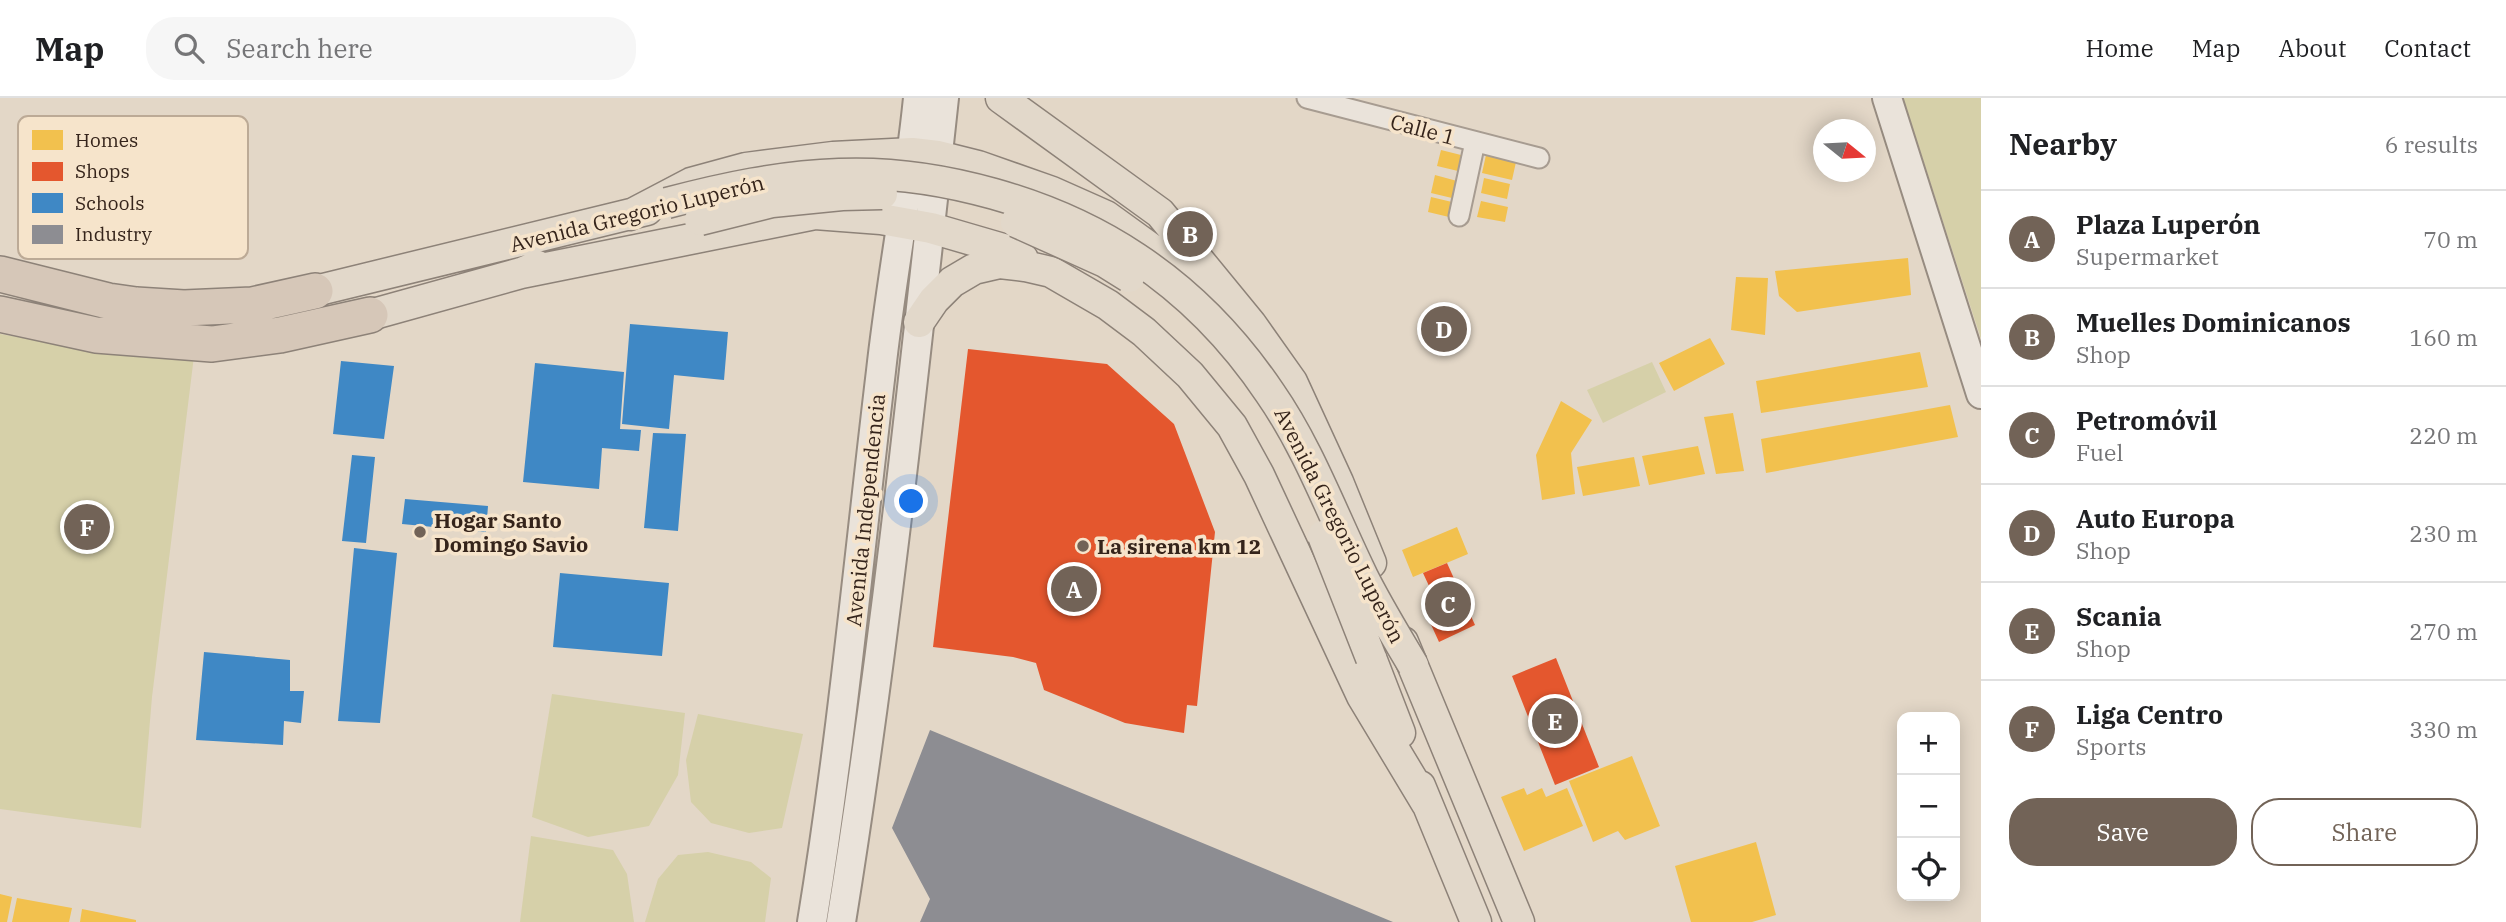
<!DOCTYPE html>
<meta charset="utf-8">
<style>
:root{--surface:#fff;--page:#f6f6f6;--text:#202124;--muted:#757577;--line:#e0e0e0;--accent:#726357}
body{margin:0;font-family:"IBM Plex Serif",serif;background:var(--page);color:var(--text)}
.controls{position:absolute;right:21px;bottom:21px;display:grid;overflow:hidden;border-radius:14px;box-shadow:0 4px 18px #0003}
.controls button{width:63px;height:63px;display:grid;place-items:center;padding:0;border:0;border-bottom:2px solid var(--line);background:var(--surface);color:var(--text);font:35px sans-serif}
.compass{position:absolute;left:1813px;top:21px;width:63px;height:63px;border-radius:50%;background:var(--surface);box-shadow:0 4px 18px #0003;rotate:108deg}
.you{position:absolute;left:912px;top:404px;width:24px;height:24px;margin:-18px;border:5px solid #fff;border-radius:50%;background:#1a73e8;box-shadow:0 0 0 10px #1a73e833}
.badge{display:grid;place-items:center;width:46px;height:46px;border-radius:50%;background:var(--accent);color:#fff;font-size:23px;font-weight:700}
.pin{position:absolute;translate:-50% -50%;border:4px solid #fff;box-shadow:0 2px 7px #0006}
.list{margin:0;padding:0;list-style:none}
h2{display:flex;justify-content:space-between;align-items:center;height:91px;margin:0;padding:0 28px;font-size:30px}
h2 small{font-size:23px;font-weight:400;color:var(--muted)}
.list li{display:grid;grid-template-columns:46px 1fr auto;gap:21px;align-items:center;box-sizing:border-box;height:98px;padding:0 28px;border-top:2px solid var(--line)}
.list b{display:block;font-size:26px;white-space:nowrap}
.list p{margin:0;font-size:23px;white-space:nowrap;color:var(--muted)}
.list em{font-size:23px;font-style:normal;color:var(--muted)}
.actions{display:flex;gap:14px;padding:21px 28px}
.actions a{flex:1;padding:16px 0;border:2px solid var(--accent);border-radius:28px;text-align:center;font-size:24px;color:var(--accent)}
.actions .main{background:var(--accent);color:#fff}
.icon{flex:none;width:38px;height:38px;fill:none;stroke:currentColor;stroke-width:2;stroke-linecap:round;stroke-linejoin:round}
.map{position:relative;flex:none;width:1981px;height:824px;overflow:hidden}
header{display:flex;align-items:center;gap:42px;box-sizing:border-box;height:98px;padding:0 35px;background:var(--surface);border-bottom:2px solid var(--line)}
header strong{font-size:33px}
nav{display:flex;gap:38px;margin-inline-start:auto;font-size:24px}
.search{width:490px;height:63px;background:var(--page);display:flex;align-items:center;gap:18px;box-sizing:border-box;padding:0 24px;border-radius:28px;color:var(--muted);font-size:26px}
main{display:flex}
aside{flex:1;background:var(--surface)}
.map>svg:first-child{display:block}
.green{fill:#d6d0a9}
.homes{fill:#f2c14e}
.shops{fill:#e4572e}
.schools{fill:#3f88c5}
.industry{fill:#8d8d92}
.lines{fill:none;stroke-linecap:round;stroke-linejoin:round}
.street-casing{stroke:#a79c91;stroke-width:23}
.secondary-casing{stroke:#978c81;stroke-width:32}
.primary-casing{stroke:#8d8278;stroke-width:33}
.highway-casing{stroke:#8d8278;stroke-width:38}
.street{stroke:#eae3da;stroke-width:19}
.secondary{stroke:#eae3da;stroke-width:28}
.primary{stroke:#e2d8ca;stroke-width:30}
.highway{stroke:#d6c7b8;stroke-width:35}
.primary-bridge-casing{stroke:#8d8278;stroke-width:33;stroke-linecap:butt}
.primary-bridge{stroke:#e2d8ca;stroke-width:30}
.poi-dot{fill:#726357;stroke:#f6e4cb;stroke-width:2.5}
.labels{text-anchor:middle;dominant-baseline:central;stroke-width:7;stroke-linejoin:round;paint-order:stroke}
.street-label{font-size:21px;fill:#35241b;stroke:#f6e4cb}
.poi-label{font-size:21px;font-weight:bold;fill:#35241b;stroke:#f6e4cb;text-anchor:start}
.key{fill:#f6e4cb;stroke:#bcaa96;stroke-width:2}
.key-label{font-size:19px;fill:#35241b}
</style>
<header>
<strong>Map</strong>
<div class="search"><svg class="icon" aria-label="search" viewBox="0 0 24 24"><circle cx="10" cy="10" r="6"/><path d="M15 15l6 6"/></svg>Search here</div>
<nav><a>Home</a><a>Map</a><a>About</a><a>Contact</a></nav>
</header>
<main>
<div class="map">
<svg width="1981" height="824" viewBox="0 0 1981 824">
<rect width="100%" height="100%" fill="#e3d7c7"/>
<path class="green" d="M 1903,0 L 1981,0 L 1981,241 Z
M 0,236 L 51,245 L 194,258 L 152,599 L 141,730 L 0,711 Z
M 1652,264 L 1666,294 L 1603,325 L 1587,292 Z
M 552,596 L 685,615 L 678,677 L 649,728 L 588,739 L 532,719 Z
M 698,616 L 803,636 L 782,730 L 749,735 L 711,725 L 691,704 L 686,662 Z
M 531,738 L 613,752 L 627,776 L 634,824 L 520,824 Z
M 708,754 L 751,764 L 771,780 L 765,824 L 645,824 L 658,781 L 678,757 Z"/>
<path class="homes" d="M 1441,52 L 1461,57 L 1458,73 L 1437,68 Z
M 1486,57 L 1516,64 L 1512,82 L 1482,75 Z
M 1435,77 L 1457,83 L 1452,100 L 1431,95 Z
M 1484,80 L 1510,86 L 1507,101 L 1481,95 Z
M 1431,99 L 1452,104 L 1449,119 L 1428,114 Z
M 1481,103 L 1508,109 L 1505,124 L 1477,119 Z
M 1908,160 L 1911,197 L 1797,214 L 1779,198 L 1775,173 Z
M 1736,179 L 1768,180 L 1765,237 L 1731,232 Z
M 1710,240 L 1725,266 L 1674,293 L 1659,265 Z
M 1920,254 L 1928,289 L 1761,315 L 1756,283 Z
M 1561,303 L 1592,322 L 1571,355 L 1575,396 L 1542,402 L 1536,357 Z
M 1950,307 L 1958,339 L 1766,375 L 1761,341 Z
M 1733,315 L 1744,373 L 1716,376 L 1704,319 Z
M 1698,348 L 1705,376 L 1649,387 L 1642,358 Z
M 1634,359 L 1640,388 L 1583,398 L 1577,369 Z
M 1457,429 L 1468,456 L 1413,479 L 1402,452 Z
M 1632,658 L 1660,728 L 1625,742 L 1618,733 L 1593,744 L 1569,683 Z
M 1524,690 L 1527,697 L 1542,690 L 1546,699 L 1567,690 L 1583,728 L 1524,753 L 1501,699 Z
M 1756,744 L 1776,817 L 1752,824 L 1691,824 L 1675,768 Z
M 0,796 L 12,799 L 7,824 L 0,824 Z
M 17,800 L 72,810 L 69,824 L 12,824 Z
M 82,811 L 136,822 L 136,824 L 80,824 Z"/>
<path class="shops" d="M 968,251 L 1107,266 L 1174,326 L 1215,434 L 1197,608 L 1187,607 L 1184,635 L 1125,625 L 1044,592 L 1036,565 L 1013,559 L 933,549 Z
M 1447,465 L 1475,527 L 1439,544 L 1423,509 L 1436,503 L 1423,475 Z
M 1556,560 L 1599,669 L 1555,687 L 1512,578 Z"/>
<path class="schools" d="M 630,226 L 728,234 L 724,282 L 674,277 L 669,331 L 622,326 Z
M 341,263 L 394,268 L 384,341 L 333,336 Z
M 535,265 L 624,274 L 620,331 L 641,332 L 639,353 L 602,350 L 599,391 L 523,384 Z
M 653,335 L 686,336 L 678,433 L 644,430 Z
M 352,357 L 375,359 L 366,445 L 342,443 Z
M 405,401 L 488,408 L 486,434 L 402,426 Z
M 354,450 L 397,455 L 380,625 L 338,623 Z
M 560,475 L 669,485 L 662,558 L 553,549 Z
M 204,554 L 290,562 L 290,593 L 304,593 L 301,625 L 284,623 L 283,647 L 196,642 Z"/>
<path class="industry" d="M 930,632 L 1393,824 L 920,824 L 930,801 L 892,730 Z"/>
<g class="lines">
<g class="street-casing">
<path id="street" d="M 1307,0 L 1539,60
M 1459,118 L 1475,44"/>
</g>
<g class="secondary-casing">
<path id="secondary" d="M 1887,0 L 1981,296
M 812,824 C 842,641 859,457 881,273 C 891,181 909,91 918,0
M 841,824 C 885,551 914,275 944,0"/>
</g>
<g class="primary-casing">
<path id="primary" d="M 1001,0 L 1160,115 L 1251,226 L 1292,284 L 1338,384 L 1371,465
M 630,117 L 691,85 L 746,70 L 833,59 L 912,55 L 938,58 L 978,68 L 1052,94 L 1106,118 L 1207,191
M 521,175 L 815,116 L 881,121 L 931,130 L 1003,151 L 1023,161
M 315,193 L 647,112
M 370,217 L 521,175 L 538,168
M 919,224 L 934,202 L 952,184 L 974,171 L 1000,165 L 1025,168 L 1051,174 L 1108,207 L 1144,234 L 1190,277 L 1232,328 L 1259,377 L 1362,598 L 1427,706
M 1403,544 L 1519,824
M 1371,560 L 1400,635
M 1420,688 L 1476,824"/>
</g>
<g class="highway-casing">
<path id="highway" d="M 0,176 L 108,203 L 136,207 L 184,210 L 252,207 L 315,193
M 0,216 L 96,237 L 212,246 L 280,237 L 370,217"/>
</g>
<use href="#street" class="street"/>
<use href="#secondary" class="secondary"/>
<use href="#primary" class="primary"/>
<use href="#highway" class="highway"/>
<g class="primary-bridge-casing">
<path id="primary-bridge" d="M 667,105 C 724,90 780,78 839,76 C 938,72 1054,105 1136,160 C 1189,195 1235,243 1270,295 C 1309,351 1333,418 1363,479 C 1378,509 1396,538 1413,567
M 700,122 L 772,104 L 842,97 L 882,96
M 1016,124 L 1105,164 L 1129,179
M 1323,438 L 1371,560"/>
</g>
<use href="#primary-bridge" class="primary-bridge"/>
</g>
<g class="poi-dot">
<circle cx="420" cy="434" r="7"/>
<circle cx="1083" cy="448" r="7"/>
</g>
<g class="labels">
<g class="street-label">
<text transform="translate(1423 31) rotate(15)">Calle 1</text>
<text transform="translate(637 115) rotate(-14)">Avenida Gregorio Luperón</text>
<text transform="translate(865 412) rotate(-84)">Avenida Independencia</text>
<text transform="translate(1340 427) rotate(63)">Avenida Gregorio Luperón</text>
</g>
<g class="poi-label">
<text x="434" y="422">Hogar Santo<tspan x="434" dy="24">Domingo Savio</tspan></text>
<text x="1097" y="448">La sirena km 12</text>
</g>
</g>
<rect x="18" y="18" width="230" height="143" rx="10" class="key"/>
<rect x="32" y="32" width="31" height="20" fill="#f2c14e"/>
<rect x="32" y="64" width="31" height="19" fill="#e4572e"/>
<rect x="32" y="95" width="31" height="20" fill="#3f88c5"/>
<rect x="32" y="127" width="31" height="19" fill="#8d8d92"/>
<g class="key-label">
<text x="75" y="49">Homes</text>
<text x="75" y="80">Shops</text>
<text x="75" y="112">Schools</text>
<text x="75" y="143">Industry</text>
</g>
</svg>
<div class="controls">
<button>+</button>
<button>−</button>
<button><svg class="icon" aria-label="locate" viewBox="0 0 24 24"><circle cx="12" cy="12" r="6"/><path d="M12 2v4M12 18v4M2 12h4M18 12h4"/></svg></button>
</div>
<svg class="compass" viewBox="-18 -18 36 36"><path d="M0-13l5 13h-10z" fill="#e53935"/><path d="M0 13l5-13h-10z" fill="#757577"/></svg>
<div class="you"></div>
<div class="pin badge" style="left:1074px;top:491px">A</div>
<div class="pin badge" style="left:1190px;top:136px">B</div>
<div class="pin badge" style="left:1448px;top:506px">C</div>
<div class="pin badge" style="left:1444px;top:231px">D</div>
<div class="pin badge" style="left:1555px;top:623px">E</div>
<div class="pin badge" style="left:87px;top:429px">F</div>
</div>
<aside>
<h2>Nearby<small>6 results</small></h2>
<ul class="list">
<li><span class="badge">A</span><div><b>Plaza Luperón</b><p>Supermarket</p></div><em>70 m</em></li>
<li><span class="badge">B</span><div><b>Muelles Dominicanos</b><p>Shop</p></div><em>160 m</em></li>
<li><span class="badge">C</span><div><b>Petromóvil</b><p>Fuel</p></div><em>220 m</em></li>
<li><span class="badge">D</span><div><b>Auto Europa</b><p>Shop</p></div><em>230 m</em></li>
<li><span class="badge">E</span><div><b>Scania</b><p>Shop</p></div><em>270 m</em></li>
<li><span class="badge">F</span><div><b>Liga Centro</b><p>Sports</p></div><em>330 m</em></li>
</ul>
<div class="actions"><a class="main">Save</a><a>Share</a></div>
</aside>
</main>
